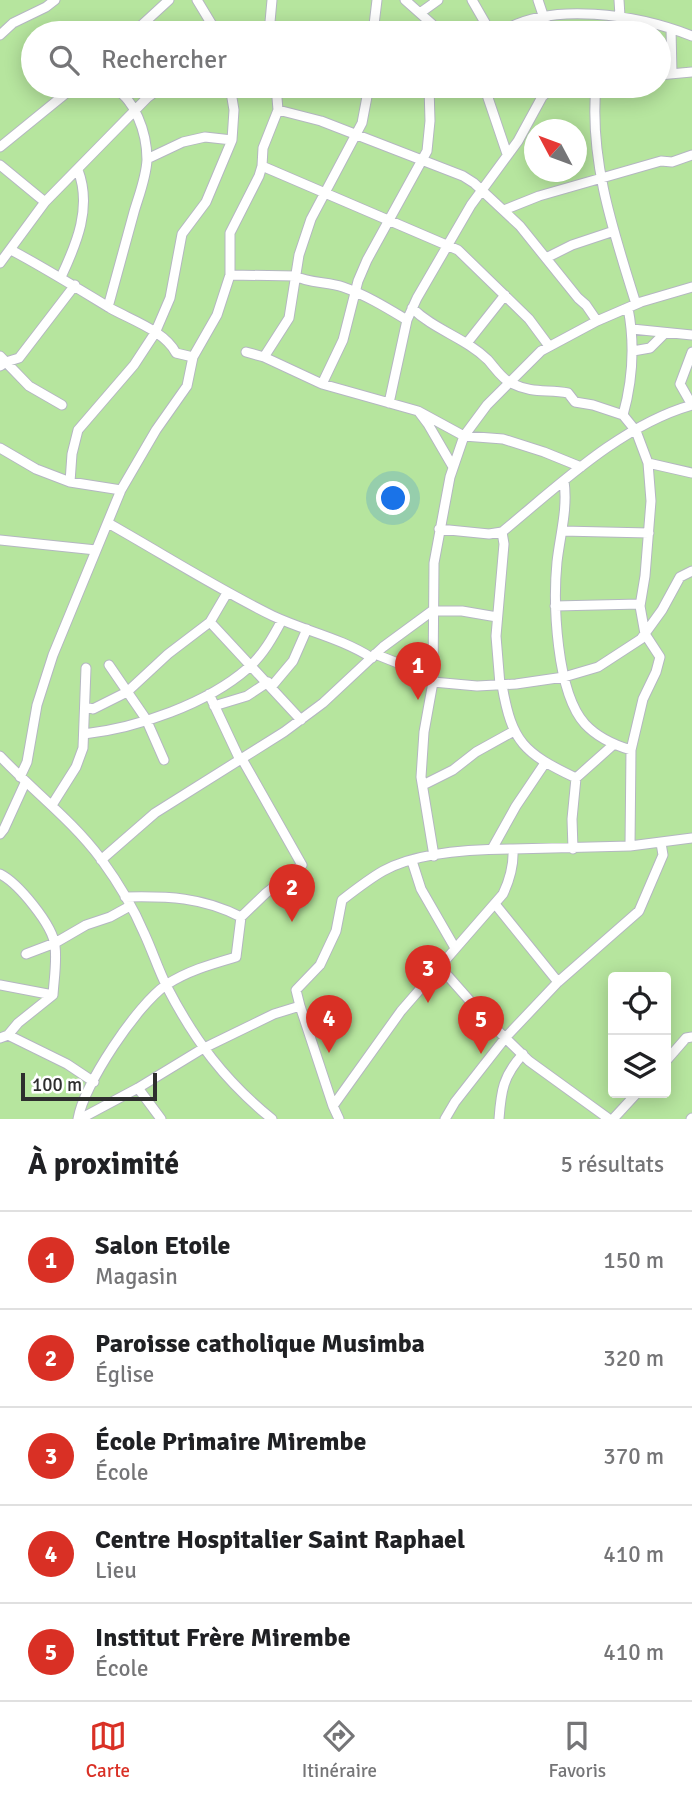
<!DOCTYPE html>
<html lang="fr">
<meta charset="utf-8">
<style>
:root{--surface:#fff;--page:#f2f2f2;--text:#202124;--muted:#757577;--line:#e0e0e0;--accent:#d93025}
body{margin:0;font-family:Signika,sans-serif;background:var(--page);color:var(--text)}
.controls{position:absolute;right:21px;bottom:21px;display:grid;overflow:hidden;border-radius:7px;box-shadow:0 4px 18px #0003}
.controls button{width:63px;height:63px;display:grid;place-items:center;padding:0;border:0;border-bottom:2px solid var(--line);background:var(--surface);color:var(--text);font:35px sans-serif}
.compass{position:absolute;left:524px;top:119px;width:63px;height:63px;border-radius:50%;background:var(--surface);box-shadow:0 4px 18px #0003;rotate:311deg}
.scale{position:absolute;left:21px;bottom:18px;width:136px;box-sizing:border-box;padding-left:7px;border:4px solid #2e2e2e;border-top:0;font-size:19px;line-height:24px;white-space:nowrap;color:#2e2e2e;-webkit-text-stroke:5px #fff;paint-order:stroke}
.you{position:absolute;left:394px;top:499px;width:24px;height:24px;margin:-18px;border:5px solid #fff;border-radius:50%;background:#1a73e8;box-shadow:0 0 0 10px #1a73e833}
.badge{display:grid;place-items:center;width:46px;height:46px;border-radius:50%;background:var(--accent);color:#fff;font-size:23px;font-weight:700}
.pin{position:absolute;translate:-50% -58px;filter:drop-shadow(0 2px 4px #0008)}
.pin::after{content:'';position:absolute;top:37px;width:24px;height:21px;background:inherit;clip-path:polygon(0 0,100% 0,50% 100%)}
.list{margin:0;padding:0;list-style:none}
h2{display:flex;justify-content:space-between;align-items:center;height:91px;margin:0;padding:0 28px;font-size:30px}
h2 small{font-size:23px;font-weight:400;color:var(--muted)}
.list li{display:grid;grid-template-columns:46px 1fr auto;gap:21px;align-items:center;box-sizing:border-box;height:98px;padding:0 28px;border-top:2px solid var(--line)}
.list b{display:block;font-size:26px;white-space:nowrap}
.list p{margin:0;font-size:23px;white-space:nowrap;color:var(--muted)}
.list em{font-size:23px;font-style:normal;color:var(--muted)}
.icon{flex:none;width:38px;height:38px;fill:none;stroke:currentColor;stroke-width:2;stroke-linecap:round;stroke-linejoin:round}
.map{position:relative;flex:none;width:692px;height:1119px;overflow:hidden}
.search{position:absolute;background:var(--surface);box-shadow:0 4px 18px #0003;left:21px;right:21px;top:21px;height:77px;display:flex;align-items:center;gap:18px;box-sizing:border-box;padding:0 24px;border-radius:38px;color:var(--muted);font-size:26px}
.sheet{height:581px;background:var(--surface)}
nav{display:flex;justify-content:space-around;align-items:center;box-sizing:border-box;height:98px;border-top:2px solid var(--line);background:var(--surface);font-size:19px;color:var(--muted)}
nav a{display:grid;justify-items:center;gap:4px}
nav .on{color:var(--accent)}
.map>svg:first-child{display:block}
.green{fill:#b6e59e;fill-rule:evenodd}
.lines{fill:none;stroke-linecap:round;stroke-linejoin:round}
.minor-casing{stroke:#b4b7c1;stroke-width:11}
.minor{stroke:#fff;stroke-width:9}
</style>
<div class="map">
<svg width="692" height="1119" viewBox="0 0 692 1119">
<rect width="100%" height="100%" fill="#efe9e1"/>
<path class="green" d="M 0,0 L 692,0 L 692,1119 L 0,1119 ZM 33,33 L 659,33 L 659,86 L 33,86 ZM 534,130 L 576,130 L 576,172 L 534,172 ZM 613,977 L 666,977 L 666,1093 L 613,1093 Z"/>
<g class="lines">
<g class="minor-casing">
<path id="minor" d="M 197,0 L 217,33
M 405,0 L 432,24 L 435,33
M 472,0 L 491,33
M 538,0 L 549,33
M 619,0 L 620,16
M 420,13 L 438,0
M 671,29 L 672,74
M 133,33 L 169,0
M 269,33 L 272,0
M 373,33 L 377,0
M 500,33 C 549,0 639,15 692,36
M 0,35 L 13,23 L 46,7 L 55,0
M 659,75 L 692,72
M 484,86 L 507,154
M 596,86 C 589,161 614,233 636,304
M 278,110 L 321,121 L 463,176 L 474,183 L 520,226 L 578,298 L 586,305 L 597,321
M 0,147 L 75,86
M 147,159 L 183,142 L 205,137 L 232,140
M 0,165 L 45,202
M 262,166 L 458,250 L 529,319 L 549,346
M 504,210 L 539,196 L 661,161 L 672,162 L 692,155
M 11,250 C 45,268 77,288 110,308 C 131,320 165,331 176,353 L 193,357
M 546,258 L 572,245 L 614,231
M 0,263 L 45,202 L 148,97 L 163,86
M 230,275 L 296,276 C 307,283 329,282 343,287 C 366,295 387,308 407,320
M 61,277 C 77,243 92,207 78,170
M 108,307 C 117,275 125,244 134,212 C 139,195 146,178 147,160 C 147,133 135,97 110,86
M 412,308 C 434,330 466,338 488,360 C 495,368 502,379 511,383 C 533,394 547,389 568,393 L 575,402 L 593,405 L 623,415 L 636,431 L 648,463 L 651,501 L 645,576 L 640,606 L 645,634 L 660,657 L 656,672 L 643,699 L 631,750 L 630,846
M 632,329 L 692,335
M 467,343 L 505,295
M 633,351 L 650,348 L 665,333
M 246,352 L 264,357 L 322,384 L 418,411 L 464,436 L 503,439 L 544,452 L 581,467
M 0,356 L 29,386 L 62,405
M 264,357 L 289,318 L 299,255 L 311,219 L 362,123 L 369,86
M 0,366 L 6,362 L 19,358 L 75,285
M 322,384 L 343,340 L 358,281 L 367,260 L 427,151 L 430,121 L 429,86
M 389,403 L 407,320 L 417,298 L 471,205 L 518,141 L 542,97 L 554,86
M 419,412 L 428,424 L 453,467
M 623,415 C 633,379 635,344 628,308
M 0,448 L 36,469 L 70,482 L 121,490
M 648,463 L 692,473
M 564,481 C 568,509 560,535 557,562 C 553,603 556,692 585,724 C 598,738 614,745 631,750
M 70,482 L 72,454 L 78,430 L 134,365 L 155,333 L 170,298 L 182,234 L 206,202 L 232,140 L 234,110 L 230,86
M 108,523 C 163,554 216,588 273,616 C 305,631 341,638 372,658
M 439,529 L 489,534 L 502,532 C 558,486 621,425 692,405 L 680,384 L 692,352
M 562,531 L 649,533
M 0,540 L 96,550
M 555,606 L 640,604
M 210,622 L 301,720
M 375,654 L 433,677
M 109,665 L 146,719 L 164,760
M 433,682 L 477,686 L 516,684 L 564,677 L 598,667 L 641,639 L 662,610 L 680,577 L 692,571
M 500,685 L 496,636 L 504,544 L 502,532
M 502,685 C 512,743 524,753 576,778
M 272,686 L 293,661 L 307,629
M 209,694 L 240,760
M 214,706 L 247,696 L 268,682
M 86,707 L 93,709 L 127,692 L 168,654 L 210,622 L 227,593
M 84,734 C 137,728 207,704 248,668 C 263,655 273,637 282,620
M 0,756 C 33,791 72,820 101,859 C 117,881 133,907 144,933 C 152,950 158,969 167,987 C 195,1041 225,1081 272,1119
M 20,777 L 27,762 L 37,705 L 53,655 L 121,490 L 156,430 L 187,386 L 193,357 L 217,315 L 230,275 L 230,233 L 259,176 L 262,166 L 263,148 L 278,110 L 276,86
M 423,785 L 453,770 L 476,752 L 514,731
M 52,805 L 76,767 L 83,748 L 86,668
M 0,834 L 4,829 L 25,783
M 492,849 L 516,806 L 545,763
M 573,849 L 572,819 L 576,778 L 613,745
M 434,856 L 421,777 L 424,732 L 433,682 L 434,563 L 450,477 L 464,436 L 487,405 L 541,351 L 597,321 L 641,302 L 692,287
M 101,860 L 155,813 L 284,732 L 323,703 L 383,647 L 432,611 L 462,611 L 497,617
M 412,861 L 421,889 L 455,948
M 0,874 C 18,883 53,925 55,946 C 57,962 54,979 53,995 L 18,1023 L 8,1035 L 0,1038
M 125,897 C 168,896 202,897 241,917
M 495,904 L 558,982
M 26,954 L 55,943 L 86,925 L 110,917 L 130,906
M 440,967 L 486,1019 L 529,1061 L 609,1119
M 0,985 L 53,995
M 300,1006 L 296,990 L 320,965 L 336,931 L 342,900 C 355,890 369,879 383,871 C 417,852 475,849 513,849
M 8,1035 L 67,1064 L 94,1082
M 666,1061 L 686,1038 L 692,1037
M 138,1088 L 161,1119
M 78,1119 C 84,1084 137,1005 166,985 C 187,971 212,964 236,957 L 241,917 L 266,893 L 302,865 L 242,759
M 80,1119 L 138,1088 L 202,1049 L 274,1014 L 300,1006 L 333,1106
M 339,1119 L 333,1106 L 401,1011 L 503,894 C 510,879 514,866 513,849 L 630,846 L 692,838
M 445,1119 L 455,1102 L 506,1037 L 558,982 L 639,911 L 663,855 L 661,843
M 499,1119 C 501,1091 503,1076 523,1054
M 613,1119 L 637,1093
M 691,1119 L 692,1118"/>
</g>
<use href="#minor" class="minor"/>
</g>
</svg>
<div class="controls">
<button><svg class="icon" aria-label="locate" viewBox="0 0 24 24"><circle cx="12" cy="12" r="6"/><path d="M12 2v4M12 18v4M2 12h4M18 12h4"/></svg></button>
<button><svg class="icon" aria-label="layers" viewBox="0 0 24 24"><path d="M12 4l9 5-9 5-9-5zM3 14l9 5 9-5"/></svg></button>
</div>
<svg class="compass" viewBox="-18 -18 36 36"><path d="M0-13l5 13h-10z" fill="#e53935"/><path d="M0 13l5-13h-10z" fill="#757577"/></svg>
<div class="scale">100 m</div>
<div class="you"></div>
<div class="pin badge" style="left:418px;top:700px">1</div>
<div class="pin badge" style="left:292px;top:922px">2</div>
<div class="pin badge" style="left:428px;top:1003px">3</div>
<div class="pin badge" style="left:329px;top:1053px">4</div>
<div class="pin badge" style="left:481px;top:1054px">5</div>
<div class="search"><svg class="icon" aria-label="search" viewBox="0 0 24 24"><circle cx="10" cy="10" r="6"/><path d="M15 15l6 6"/></svg>Rechercher</div>
</div>
<section class="sheet">
<h2>À proximité<small>5 résultats</small></h2>
<ul class="list">
<li><span class="badge">1</span><div><b>Salon Etoile</b><p>Magasin</p></div><em>150 m</em></li>
<li><span class="badge">2</span><div><b>Paroisse catholique Musimba</b><p>Église</p></div><em>320 m</em></li>
<li><span class="badge">3</span><div><b>École Primaire Mirembe</b><p>École</p></div><em>370 m</em></li>
<li><span class="badge">4</span><div><b>Centre Hospitalier Saint Raphael</b><p>Lieu</p></div><em>410 m</em></li>
<li><span class="badge">5</span><div><b>Institut Frère Mirembe</b><p>École</p></div><em>410 m</em></li>
</ul>
</section>
<nav>
<a class="on"><svg class="icon" aria-label="map" viewBox="0 0 24 24"><path d="M3 6l6-2 6 2 6-2v14l-6 2-6-2-6 2zM9 4v14M15 6v14"/></svg>Carte</a>
<a><svg class="icon" aria-label="directions" viewBox="0 0 24 24"><path d="M12 3l9 9-9 9-9-9zM9 14v-3h6M13 9l2 2-2 2"/></svg>Itinéraire</a>
<a><svg class="icon" aria-label="saved" viewBox="0 0 24 24"><path d="M7 4h10v16l-5-4-5 4z"/></svg>Favoris</a>
</nav>
